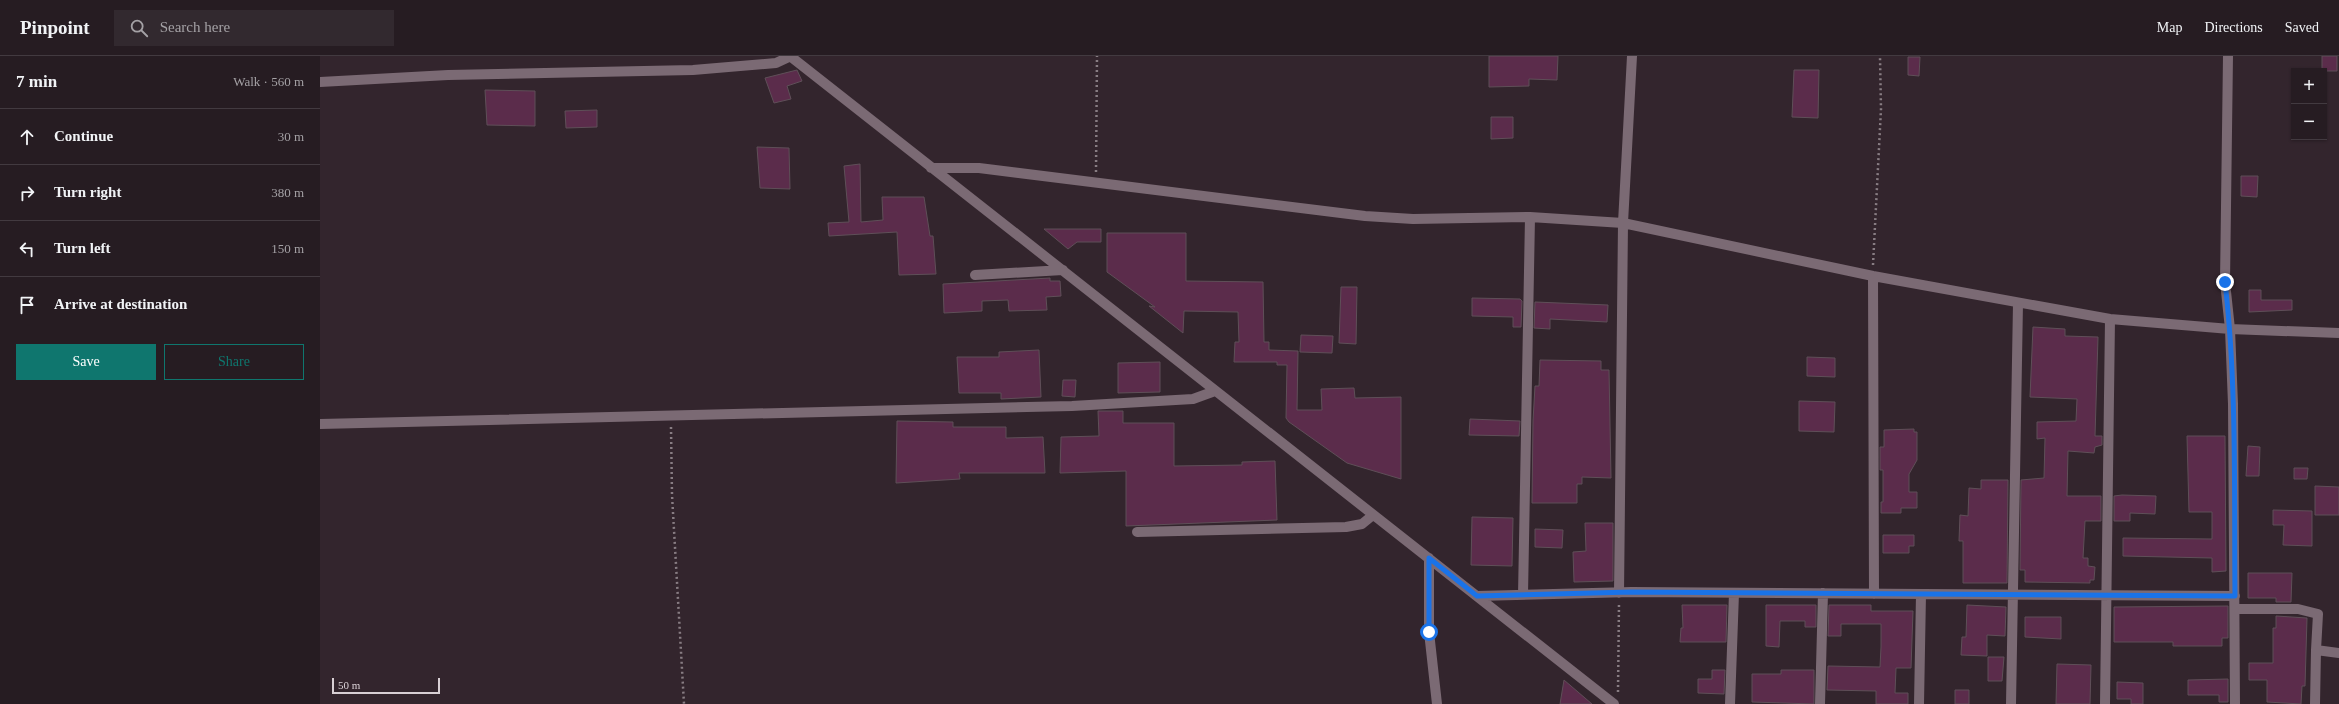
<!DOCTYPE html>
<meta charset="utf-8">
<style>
:root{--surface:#261c22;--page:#32292f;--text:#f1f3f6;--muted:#a4a1a5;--line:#423a40;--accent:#0f766e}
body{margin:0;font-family:"Times New Roman",serif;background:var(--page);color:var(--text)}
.controls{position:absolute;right:12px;top:12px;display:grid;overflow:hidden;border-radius:0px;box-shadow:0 1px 3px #0004}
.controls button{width:36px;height:36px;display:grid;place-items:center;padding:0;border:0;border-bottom:1px solid var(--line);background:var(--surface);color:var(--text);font:20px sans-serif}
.scale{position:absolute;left:12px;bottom:10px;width:108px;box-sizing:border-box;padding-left:4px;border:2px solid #d9d0d5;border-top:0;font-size:11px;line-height:14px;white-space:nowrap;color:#d9d0d5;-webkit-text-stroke:3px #33252d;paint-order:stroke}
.stop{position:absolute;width:12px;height:12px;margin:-9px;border:3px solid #1a73e8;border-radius:50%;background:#fff}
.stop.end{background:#1a73e8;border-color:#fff;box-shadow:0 1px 4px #0008}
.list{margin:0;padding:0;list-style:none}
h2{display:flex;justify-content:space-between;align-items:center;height:52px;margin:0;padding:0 16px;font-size:17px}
h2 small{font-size:13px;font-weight:400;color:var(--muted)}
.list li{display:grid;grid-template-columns:26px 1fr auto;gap:12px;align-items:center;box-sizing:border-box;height:56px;padding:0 16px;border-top:1px solid var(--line)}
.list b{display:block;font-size:15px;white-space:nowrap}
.list em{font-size:13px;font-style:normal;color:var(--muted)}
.actions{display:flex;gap:8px;padding:12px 16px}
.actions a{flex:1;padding:9px 0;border:1px solid var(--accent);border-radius:0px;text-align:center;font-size:14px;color:var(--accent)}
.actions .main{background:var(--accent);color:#fff}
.icon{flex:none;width:22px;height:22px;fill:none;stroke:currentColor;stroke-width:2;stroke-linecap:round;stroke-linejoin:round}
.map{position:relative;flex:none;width:2019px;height:648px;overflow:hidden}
header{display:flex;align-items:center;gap:24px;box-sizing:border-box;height:56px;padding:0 20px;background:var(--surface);border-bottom:1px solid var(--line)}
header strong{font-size:19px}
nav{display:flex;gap:22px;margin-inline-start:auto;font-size:14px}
.search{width:280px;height:36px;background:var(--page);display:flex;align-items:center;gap:10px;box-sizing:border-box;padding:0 14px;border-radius:0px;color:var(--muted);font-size:15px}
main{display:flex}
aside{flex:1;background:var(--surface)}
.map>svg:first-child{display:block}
.building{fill:#5b2c4b;stroke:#5f4f58}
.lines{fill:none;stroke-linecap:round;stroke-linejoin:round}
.path{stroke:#887d83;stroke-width:2.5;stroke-dasharray:2 3;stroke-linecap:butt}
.minor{stroke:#7b6a74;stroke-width:10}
.route{stroke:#1a73e8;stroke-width:5}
</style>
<header>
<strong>Pinpoint</strong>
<div class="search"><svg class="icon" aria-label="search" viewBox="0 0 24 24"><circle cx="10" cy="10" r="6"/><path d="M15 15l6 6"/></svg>Search here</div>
<nav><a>Map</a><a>Directions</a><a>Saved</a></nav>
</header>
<main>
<aside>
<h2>7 min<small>Walk · 560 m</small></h2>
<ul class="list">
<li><svg class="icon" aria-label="ahead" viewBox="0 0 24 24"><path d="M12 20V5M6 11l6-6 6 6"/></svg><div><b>Continue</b></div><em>30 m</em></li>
<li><svg class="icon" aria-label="right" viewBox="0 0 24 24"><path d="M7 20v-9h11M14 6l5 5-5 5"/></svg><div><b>Turn right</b></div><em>380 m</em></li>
<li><svg class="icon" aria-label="left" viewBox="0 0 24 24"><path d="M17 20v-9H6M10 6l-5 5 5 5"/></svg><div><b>Turn left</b></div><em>150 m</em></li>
<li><svg class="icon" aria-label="arrive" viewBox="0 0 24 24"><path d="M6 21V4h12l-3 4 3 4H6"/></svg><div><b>Arrive at destination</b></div></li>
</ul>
<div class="actions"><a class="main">Save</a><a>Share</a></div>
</aside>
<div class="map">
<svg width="2019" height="648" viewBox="0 0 2019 648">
<rect width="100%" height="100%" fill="#33252d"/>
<path class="building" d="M 1169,0 L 1238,0 L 1237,24 L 1209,23 L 1209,30 L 1169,31 Z
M 2002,0 L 2017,0 L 2017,15 L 2002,15 Z
M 1588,1 L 1600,1 L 1599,20 L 1588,19 Z
M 477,14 L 482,25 L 467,30 L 471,43 L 454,47 L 445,22 Z
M 1474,14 L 1499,14 L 1498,62 L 1472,61 Z
M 165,34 L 215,35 L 215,70 L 167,69 Z
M 277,54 L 277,71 L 246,72 L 245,55 Z
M 1171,61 L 1193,61 L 1193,82 L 1171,83 Z
M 437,91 L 469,92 L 470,133 L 440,132 Z
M 540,108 L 541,166 L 563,164 L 562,141 L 604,141 L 610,180 L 613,180 L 616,218 L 579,219 L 577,176 L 509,180 L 508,167 L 529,166 L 524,110 Z
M 1921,120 L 1938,120 L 1937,141 L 1921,140 Z
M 724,173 L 781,173 L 781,186 L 757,186 L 748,193 Z
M 787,177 L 866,177 L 866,225 L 943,226 L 944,286 L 949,286 L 949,294 L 978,295 L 977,354 L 1002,354 L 1001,333 L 1034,332 L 1035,342 L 1081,341 L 1081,423 L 1027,407 L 969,366 L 966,362 L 967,309 L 957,309 L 957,306 L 914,306 L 915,286 L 919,286 L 918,256 L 864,255 L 863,277 L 829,250 L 835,251 L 787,216 Z
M 730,222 L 730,225 L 740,225 L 741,240 L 726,241 L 727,254 L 689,255 L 688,244 L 662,245 L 662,255 L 624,257 L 623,228 Z
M 1021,231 L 1037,231 L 1036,288 L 1019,287 Z
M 1929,234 L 1941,234 L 1941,244 L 1972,244 L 1972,254 L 1929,256 Z
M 1152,242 L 1200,243 L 1202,245 L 1201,271 L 1193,271 L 1193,261 L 1152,260 Z
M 1215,246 L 1288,249 L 1287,266 L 1230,263 L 1230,273 L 1214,272 Z
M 1713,271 L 1745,273 L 1745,280 L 1778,281 L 1775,380 L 1782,380 L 1782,389 L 1775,391 L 1774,397 L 1748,395 L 1747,440 L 1781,440 L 1781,465 L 1765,465 L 1763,502 L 1768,502 L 1768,510 L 1775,511 L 1774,524 L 1770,524 L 1770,527 L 1705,526 L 1705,514 L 1700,514 L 1701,424 L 1724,422 L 1725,382 L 1717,383 L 1717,366 L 1756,365 L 1757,343 L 1710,341 Z
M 981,279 L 1013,280 L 1012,297 L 980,296 Z
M 719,294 L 721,341 L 681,343 L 681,337 L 639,337 L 637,301 L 679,301 L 679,296 Z
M 1487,301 L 1515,302 L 1515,321 L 1487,320 Z
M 1220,304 L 1281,305 L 1281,314 L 1289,314 L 1291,422 L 1262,421 L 1262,428 L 1257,428 L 1257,447 L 1212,447 L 1213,365 L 1215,330 L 1219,330 Z
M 840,306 L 840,336 L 798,337 L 798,307 Z
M 743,324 L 756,324 L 755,341 L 742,340 Z
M 1479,345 L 1515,346 L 1514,376 L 1479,375 Z
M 778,355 L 803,355 L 803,367 L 854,367 L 854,410 L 922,409 L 922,406 L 955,405 L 957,464 L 806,470 L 806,415 L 740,417 L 741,381 L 779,380 Z
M 1150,363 L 1200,365 L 1199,380 L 1149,379 Z
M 577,365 L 633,366 L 633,371 L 686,371 L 686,382 L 723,381 L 725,417 L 639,417 L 640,423 L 576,427 Z
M 1594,373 L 1594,376 L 1597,376 L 1597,404 L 1589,418 L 1589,436 L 1597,436 L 1597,452 L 1581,452 L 1581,457 L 1561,457 L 1561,446 L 1563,446 L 1563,414 L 1560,414 L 1560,391 L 1564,391 L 1564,374 Z
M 1867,380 L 1905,380 L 1906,515 L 1892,516 L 1892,502 L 1803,500 L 1803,482 L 1892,483 L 1892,456 L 1869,456 Z
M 1928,390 L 1940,391 L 1939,420 L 1926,420 Z
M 1974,412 L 1988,412 L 1987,423 L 1974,423 Z
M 1661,424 L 1688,424 L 1687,527 L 1643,527 L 1643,485 L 1639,485 L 1640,459 L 1648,460 L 1649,432 L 1661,433 Z
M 1995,430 L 2019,431 L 2019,459 L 1995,459 Z
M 1802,439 L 1836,440 L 1835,458 L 1810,457 L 1810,465 L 1794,465 L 1794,440 Z
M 1953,454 L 1992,455 L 1992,490 L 1963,489 L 1964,469 L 1953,469 Z
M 1152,461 L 1193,462 L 1192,510 L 1151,509 Z
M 1265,467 L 1293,467 L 1293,525 L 1254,526 L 1253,496 L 1266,495 Z
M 1215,473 L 1243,474 L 1242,492 L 1215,491 Z
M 1563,479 L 1594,479 L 1594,490 L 1589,490 L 1589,497 L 1563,497 Z
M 1928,517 L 1972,517 L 1971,546 L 1956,546 L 1956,542 L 1928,542 Z
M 1362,549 L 1407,549 L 1406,586 L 1360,586 L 1361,572 L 1363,572 Z
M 1446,549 L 1496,549 L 1496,571 L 1485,571 L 1485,565 L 1460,565 L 1459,591 L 1446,590 Z
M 1509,549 L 1551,549 L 1551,555 L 1593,555 L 1591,612 L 1576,612 L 1575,637 L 1588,637 L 1588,648 L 1556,648 L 1556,635 L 1507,634 L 1508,610 L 1560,611 L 1561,591 L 1561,568 L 1521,568 L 1521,580 L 1508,580 Z
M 1647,549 L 1686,551 L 1685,580 L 1667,579 L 1667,600 L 1641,599 L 1642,581 L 1646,581 Z
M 1908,550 L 1908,582 L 1902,582 L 1902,590 L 1853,590 L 1853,586 L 1794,586 L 1794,551 Z
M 1956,560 L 1987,562 L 1985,630 L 1982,630 L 1981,648 L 1947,646 L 1947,624 L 1929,624 L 1929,607 L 1953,607 L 1953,572 L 1956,572 Z
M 1705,561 L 1741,561 L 1741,583 L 1705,581 Z
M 1668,601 L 1684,601 L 1682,625 L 1668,625 Z
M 1737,608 L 1771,609 L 1770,648 L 1736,648 Z
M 1392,614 L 1405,614 L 1404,638 L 1378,637 L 1378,623 L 1392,623 Z
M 1461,614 L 1494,614 L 1494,648 L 1432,646 L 1432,618 L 1461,618 Z
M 1908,623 L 1908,646 L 1899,646 L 1899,639 L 1868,639 L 1868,624 Z
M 1244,624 L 1272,648 L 1240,648 Z
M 1797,626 L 1823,627 L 1823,648 L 1811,648 L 1811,643 L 1797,643 Z
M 1635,634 L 1649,634 L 1649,648 L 1635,648 Z"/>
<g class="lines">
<path class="path" d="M 776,116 L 777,0
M 1553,209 L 1561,53 L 1560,0
M 351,371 L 352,439 L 364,648
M 1298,636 L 1299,547"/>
<path class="minor" d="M 470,0 L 1294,648
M 1908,0 L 1905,226 L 1910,273 L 1913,348 L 1915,648
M 0,26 L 128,19 L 373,14 L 456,7 L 471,0
M 611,112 L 659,112 L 1045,160 L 1093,163 L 1210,161 L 1303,167 L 1553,220 L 1790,263 L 1910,273 L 2019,277
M 655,219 L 743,214
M 1553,220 L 1554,538
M 0,368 L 752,350 L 873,343 L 895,335
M 817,476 L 1026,471 L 1042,468 L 1053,459
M 1109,502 L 1109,576 L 1117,648
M 1299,537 L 1303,167 L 1312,0
M 1203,539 L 1210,161
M 1157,540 L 1312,536 L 1915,540
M 1915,553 L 1978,553 L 1998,558 L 1996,594
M 1410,648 L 1414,537
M 1500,648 L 1503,537
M 1599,648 L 1601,538
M 1691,648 L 1698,247
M 1785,648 L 1790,263
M 1995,648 L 1996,594 L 2019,597"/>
</g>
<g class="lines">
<path class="route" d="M 1109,576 L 1109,502 L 1157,540 L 1312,536 L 1915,540 C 1914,436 1917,330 1905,226"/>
</g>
</svg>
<div class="controls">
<button>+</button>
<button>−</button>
</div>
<div class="scale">50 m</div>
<div class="stop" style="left:1109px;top:576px"></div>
<div class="stop end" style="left:1905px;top:226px"></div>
</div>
</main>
